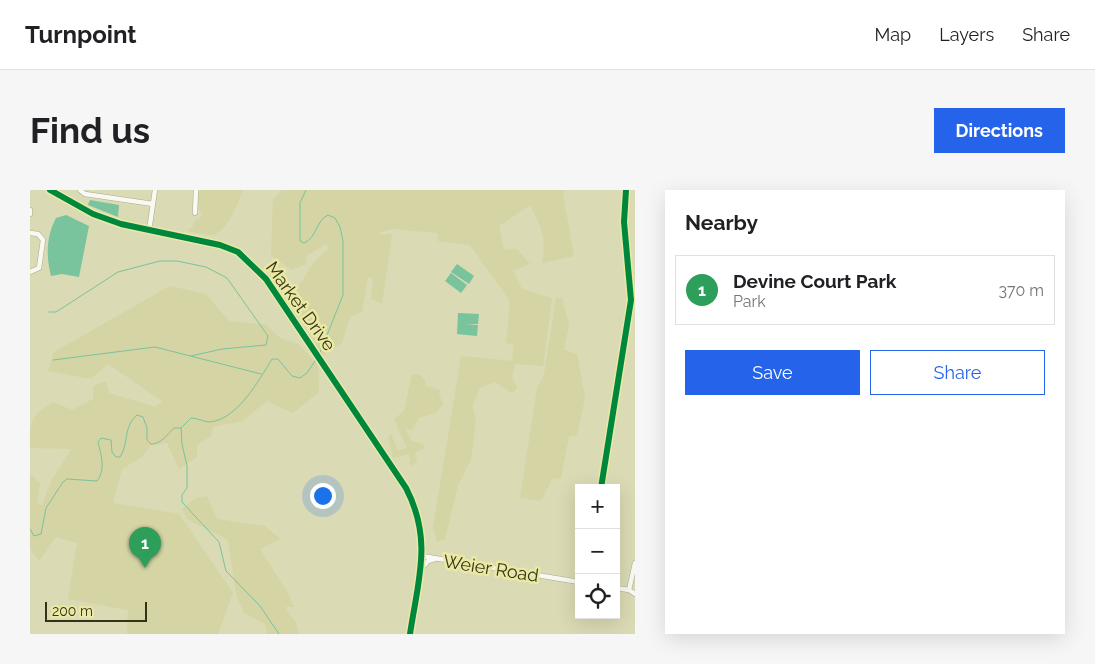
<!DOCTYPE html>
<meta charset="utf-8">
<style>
:root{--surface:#fff;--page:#f6f6f6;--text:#202124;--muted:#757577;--line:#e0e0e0;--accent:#2563eb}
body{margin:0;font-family:Raleway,sans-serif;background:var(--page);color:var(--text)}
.controls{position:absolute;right:15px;bottom:15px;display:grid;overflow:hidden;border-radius:0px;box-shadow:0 5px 20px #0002}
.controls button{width:45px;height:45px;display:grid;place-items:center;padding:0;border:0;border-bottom:1px solid var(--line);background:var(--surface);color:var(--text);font:25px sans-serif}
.scale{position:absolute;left:15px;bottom:12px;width:102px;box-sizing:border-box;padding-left:5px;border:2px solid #343317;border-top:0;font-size:14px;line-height:18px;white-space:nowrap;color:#343317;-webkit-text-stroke:4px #eae9a4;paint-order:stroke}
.you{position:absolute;left:292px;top:305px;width:18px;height:18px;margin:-12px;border:4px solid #fff;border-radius:50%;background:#1a73e8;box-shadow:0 0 0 8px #1a73e833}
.badge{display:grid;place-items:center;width:32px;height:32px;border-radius:50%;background:var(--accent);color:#fff;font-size:16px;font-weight:700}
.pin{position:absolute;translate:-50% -41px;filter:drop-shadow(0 1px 2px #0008)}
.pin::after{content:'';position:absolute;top:26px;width:18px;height:15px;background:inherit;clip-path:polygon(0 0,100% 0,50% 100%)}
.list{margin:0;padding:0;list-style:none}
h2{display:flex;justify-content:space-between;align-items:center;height:65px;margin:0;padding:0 20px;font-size:21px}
h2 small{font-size:16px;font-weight:400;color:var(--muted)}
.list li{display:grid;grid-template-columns:32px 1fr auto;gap:15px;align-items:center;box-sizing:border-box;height:70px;margin:0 10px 10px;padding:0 10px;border:1px solid var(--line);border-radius:0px}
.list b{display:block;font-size:19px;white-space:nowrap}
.list p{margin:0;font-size:16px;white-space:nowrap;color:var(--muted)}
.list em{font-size:16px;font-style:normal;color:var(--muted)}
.actions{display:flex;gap:10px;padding:15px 20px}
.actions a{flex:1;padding:11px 0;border:1px solid var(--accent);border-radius:0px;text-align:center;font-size:18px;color:var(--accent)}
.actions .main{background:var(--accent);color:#fff}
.icon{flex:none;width:28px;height:28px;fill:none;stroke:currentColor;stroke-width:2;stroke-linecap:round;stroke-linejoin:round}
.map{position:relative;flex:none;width:605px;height:444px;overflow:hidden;border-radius:0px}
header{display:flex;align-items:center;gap:30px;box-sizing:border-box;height:70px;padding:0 25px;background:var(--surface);border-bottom:1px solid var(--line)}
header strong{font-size:24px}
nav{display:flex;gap:28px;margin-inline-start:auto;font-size:18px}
.intro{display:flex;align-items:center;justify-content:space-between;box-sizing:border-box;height:120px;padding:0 30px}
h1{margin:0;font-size:35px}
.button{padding:12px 22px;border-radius:0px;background:var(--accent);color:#fff;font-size:18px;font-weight:700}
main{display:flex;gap:30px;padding:0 30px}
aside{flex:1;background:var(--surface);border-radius:0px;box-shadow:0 5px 20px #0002}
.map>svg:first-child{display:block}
.green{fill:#d4d4a4}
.water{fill:#79c39d}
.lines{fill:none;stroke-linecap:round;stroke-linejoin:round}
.stream{stroke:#79c39d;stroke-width:1}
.minor-casing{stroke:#abab8d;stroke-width:5.5}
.minor{stroke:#f9f9f4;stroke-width:4.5}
.cycleway-casing{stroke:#eae9a4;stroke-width:9}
.cycleway{stroke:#00873e;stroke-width:6}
.labels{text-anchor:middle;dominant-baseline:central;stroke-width:5;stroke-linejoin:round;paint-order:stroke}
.street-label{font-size:18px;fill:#343317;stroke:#eae9a4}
</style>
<header>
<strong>Turnpoint</strong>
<nav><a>Map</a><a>Layers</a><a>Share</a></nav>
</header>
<div class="intro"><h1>Find us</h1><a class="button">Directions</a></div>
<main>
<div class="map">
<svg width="605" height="444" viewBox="0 0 605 444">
<rect width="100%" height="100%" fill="#dadab4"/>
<path class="green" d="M 170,0 L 213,0 C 208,12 197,44 181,45 C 174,45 165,42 157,41 L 163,36 L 164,31 L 171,27 L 172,24 L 167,17 Z
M 252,0 L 535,0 L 533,4 L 544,66 L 512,73 C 517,49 511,36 500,15 L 469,36 L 474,60 L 487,59 L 500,74 L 483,81 L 492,99 L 522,108 L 513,176 L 485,174 L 482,187 L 487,198 L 482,203 L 465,192 L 450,198 L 442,217 L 446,229 L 441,269 L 428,295 L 415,349 L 407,352 L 403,337 L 431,166 L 482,171 L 484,154 L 476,153 L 480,111 L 440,55 L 408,51 L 407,43 L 364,39 L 350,42 L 349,45 L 362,44 L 352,114 L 341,109 L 343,88 L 338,87 L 332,122 L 320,127 L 312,153 L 293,166 L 266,118 L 271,106 L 266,100 L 284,72 L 299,58 L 296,54 L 277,65 L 276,74 L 262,80 L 241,66 L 243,9 Z
M 140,96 L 176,104 L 199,131 L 237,135 L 250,148 L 268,154 L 288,175 L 289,202 L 263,223 L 237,211 L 213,231 L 183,237 L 181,246 L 167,255 L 167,267 L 149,279 L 137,253 L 120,256 L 112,267 L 92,279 L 83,313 L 149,324 L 203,403 L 188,444 L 97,444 L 98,420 L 38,409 L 47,353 L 26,347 L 9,371 L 0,359 L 0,284 L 10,293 L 7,314 L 12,315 L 21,291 L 42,259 L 0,258 C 0,232 0,226 23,212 L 42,220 L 63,209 L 63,196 L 76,191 L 79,203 L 126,217 L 132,211 L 78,174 L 61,189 L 18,181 L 24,162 Z
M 526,108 L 532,108 L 539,134 L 534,160 L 547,164 L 555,207 L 547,245 L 539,246 L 531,288 L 522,289 L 511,311 L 490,308 L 507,198 L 514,185 Z
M 382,184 L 390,185 L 396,191 L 395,196 L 410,200 L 409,204 L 413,214 L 407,222 L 389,228 L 382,240 L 375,239 L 382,251 L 394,254 L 394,259 L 387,261 L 385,265 L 387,272 L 380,276 L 379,264 L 363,268 L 358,247 L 361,244 L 368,261 L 377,258 L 364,229 L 374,221 Z
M 177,306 L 187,329 L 235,336 L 250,349 L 230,359 L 258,403 L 264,417 L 255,417 L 266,433 L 269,444 L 237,444 L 235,434 L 214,423 L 206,404 L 198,350 L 157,329 L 152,319 L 164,309 Z"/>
<path class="water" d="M 60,10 L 89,15 L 88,27 L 58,15 Z
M 36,25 L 59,36 L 49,87 L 32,84 L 21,86 C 16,66 16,47 26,28 Z
M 427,74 L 444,86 L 439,94 L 421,82 Z
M 421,83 L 437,95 L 431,103 L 415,91 Z
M 428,123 L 449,124 L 448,134 L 435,134 L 448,135 L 447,146 L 427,144 Z"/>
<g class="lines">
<path class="stream" d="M 276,0 L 270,13 L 270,51 L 274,53 C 287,48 286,30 298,25 L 305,28 L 310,37 L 313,51 L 313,105 L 289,165
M 19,122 L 26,122 L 88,82 L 130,71 L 147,71 L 176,77 L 197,88 L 238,146 L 236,155 L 192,159 L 161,166
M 23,170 L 125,157 L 231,184
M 0,339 L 4,346 L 11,344 L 16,318 L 33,292 L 37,289 L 67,291 C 76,279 71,265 68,252 L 71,248 L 81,250 L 82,262 L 86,267 L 90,267 C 99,253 93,237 107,225 L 113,227 L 117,238 L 117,250 L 121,254 C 131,254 137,245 144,238 L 151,238
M 249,444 L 230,416 L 196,381 L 189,352 L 152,312 L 152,305 L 157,298 L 157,276 L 152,254 L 151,238 L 161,228 C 168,228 174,232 180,232 C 208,229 229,190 242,169 L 248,169 L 262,186 L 270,188 L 277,183 L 287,168"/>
<g class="minor-casing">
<path id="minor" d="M 20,0 L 63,24 L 91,34 L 190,55 L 208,62 L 236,89 L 376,298 C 403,350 388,390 380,444
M 50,0 L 55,4 L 123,14
M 0,20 L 0,24
M 165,23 L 166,0
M 119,41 L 125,0
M 0,43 L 8,44 L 13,50 L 9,78 L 0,82
M 571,298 L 601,110 L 594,32 L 596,0
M 392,366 L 549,392
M 391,379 L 398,371 L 405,369
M 586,398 L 599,400 L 605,404
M 599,400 L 605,373"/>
</g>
<use href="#minor" class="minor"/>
<g class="cycleway-casing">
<path id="cycleway" d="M 20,0 L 63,24 L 91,34 L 190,55 L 208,62 L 236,89 L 376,298 C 403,350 388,390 380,444
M 571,298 L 601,110 L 594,32 L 596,0"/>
</g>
<use href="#cycleway" class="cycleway"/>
</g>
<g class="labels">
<g class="street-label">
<text transform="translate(271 116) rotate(54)">Market Drive</text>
<text transform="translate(461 378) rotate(9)">Weier Road</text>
</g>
</g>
</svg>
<div class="controls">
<button>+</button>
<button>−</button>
<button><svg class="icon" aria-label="locate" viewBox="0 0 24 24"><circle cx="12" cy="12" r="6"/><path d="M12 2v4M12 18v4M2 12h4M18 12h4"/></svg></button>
</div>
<div class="scale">200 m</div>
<div class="you"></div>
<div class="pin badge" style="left:115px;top:378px;background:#2e9e5b">1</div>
</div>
<aside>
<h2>Nearby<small></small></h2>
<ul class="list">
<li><span class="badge" style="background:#2e9e5b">1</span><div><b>Devine Court Park</b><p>Park</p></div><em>370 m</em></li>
</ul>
<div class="actions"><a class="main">Save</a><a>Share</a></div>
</aside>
</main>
